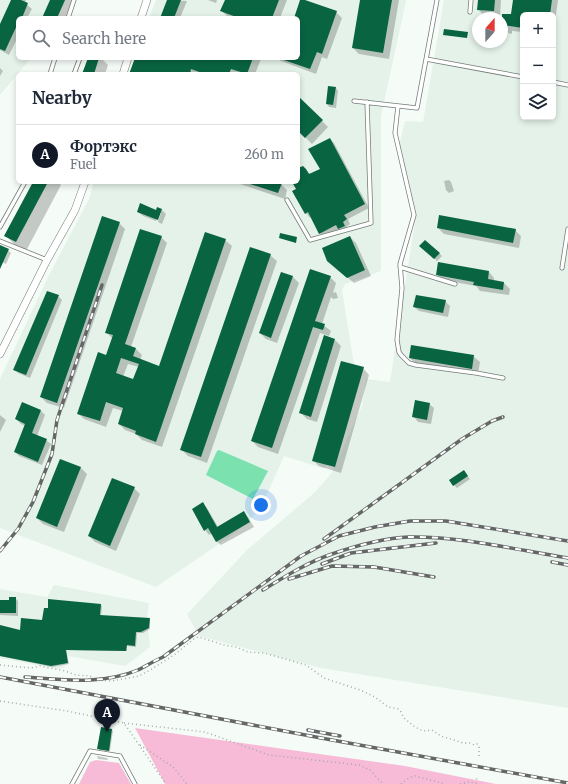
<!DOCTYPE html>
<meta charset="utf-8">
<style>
:root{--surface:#fff;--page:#f2f2f3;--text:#1f2937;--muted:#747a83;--line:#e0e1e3;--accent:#111827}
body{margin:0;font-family:Merriweather,serif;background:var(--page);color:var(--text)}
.controls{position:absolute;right:12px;top:12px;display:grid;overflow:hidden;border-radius:6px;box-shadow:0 2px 6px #0003}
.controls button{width:36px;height:36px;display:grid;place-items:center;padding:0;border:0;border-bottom:1px solid var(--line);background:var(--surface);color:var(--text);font:20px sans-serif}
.compass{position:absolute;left:472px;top:12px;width:36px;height:36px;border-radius:50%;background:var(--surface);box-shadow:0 2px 6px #0003;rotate:21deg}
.you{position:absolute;left:261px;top:505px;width:14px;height:14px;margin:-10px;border:3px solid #fff;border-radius:50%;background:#1a73e8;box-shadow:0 0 0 6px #1a73e833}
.badge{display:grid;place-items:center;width:26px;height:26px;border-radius:50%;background:var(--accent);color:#fff;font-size:13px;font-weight:700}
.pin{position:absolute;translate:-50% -33px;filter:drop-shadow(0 1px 2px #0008)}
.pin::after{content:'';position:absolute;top:21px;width:14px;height:12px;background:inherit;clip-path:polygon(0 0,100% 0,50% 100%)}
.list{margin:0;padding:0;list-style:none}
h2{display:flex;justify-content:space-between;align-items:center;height:52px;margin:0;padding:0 16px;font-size:17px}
h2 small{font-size:13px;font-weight:400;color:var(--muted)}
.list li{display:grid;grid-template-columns:26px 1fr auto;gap:12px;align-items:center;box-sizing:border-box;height:60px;padding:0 16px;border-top:1px solid var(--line)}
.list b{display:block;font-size:15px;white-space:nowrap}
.list p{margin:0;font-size:13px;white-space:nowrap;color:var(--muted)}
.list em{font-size:13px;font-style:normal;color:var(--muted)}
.icon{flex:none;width:22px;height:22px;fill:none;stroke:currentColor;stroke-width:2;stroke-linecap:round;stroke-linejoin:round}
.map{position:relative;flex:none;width:568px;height:784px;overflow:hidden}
.search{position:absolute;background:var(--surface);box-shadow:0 2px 6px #0003;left:16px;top:16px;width:284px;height:44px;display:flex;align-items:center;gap:10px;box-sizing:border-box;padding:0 14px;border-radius:6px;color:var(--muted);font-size:15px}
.panel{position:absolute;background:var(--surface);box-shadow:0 2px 6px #0003;left:16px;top:72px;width:284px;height:112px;border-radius:6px}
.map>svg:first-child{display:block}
.built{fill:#e4f2ea;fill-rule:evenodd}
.green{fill:#f7bbd7}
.water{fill:#7be1ae}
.shadow{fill:#0003;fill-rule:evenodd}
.building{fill:#096442;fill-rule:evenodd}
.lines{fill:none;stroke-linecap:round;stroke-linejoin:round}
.service-casing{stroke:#757b78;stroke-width:5}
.minor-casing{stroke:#757b78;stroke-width:8}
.path{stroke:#a4a9a6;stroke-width:1.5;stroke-dasharray:1 3;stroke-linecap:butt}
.service{stroke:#fff;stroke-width:3.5}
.minor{stroke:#fff;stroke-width:7}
.rail-casing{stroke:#646766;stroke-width:3.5}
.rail{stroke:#fff;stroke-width:2;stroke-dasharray:6;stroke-linecap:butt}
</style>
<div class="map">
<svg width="568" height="784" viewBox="0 0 568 784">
<rect width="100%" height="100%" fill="#f5fcf8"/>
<path class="built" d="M 0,0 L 66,0 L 57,18 L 18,18 L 18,58 L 31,58 L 0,95 Z
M 156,0 L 405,0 L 406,1 L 381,116 L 381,271 L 345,284 L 342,290 L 356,377 L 325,469 L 284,456 L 260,510 L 235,533 L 156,587 L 0,528 L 0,379 L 48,277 L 89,199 L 94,182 L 298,182 L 298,74 L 130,74 L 136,58 L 298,58 L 298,18 L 149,18 Z
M 444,0 L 568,0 L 568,708 L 321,668 L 199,636 L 187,614 L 247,550 L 314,493 L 331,474 L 362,406 L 366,379 L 390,382 L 415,222 L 398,150 L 405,121 L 423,122 ZM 523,15 L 553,15 L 553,117 L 523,117 ZM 478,18 L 502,18 L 502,42 L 478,42 Z
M 54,585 L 149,603 L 147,619 L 150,647 L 125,666 L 68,656 L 65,667 L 58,669 L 0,658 L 0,589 L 47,597 Z"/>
<path class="green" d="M 135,728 L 405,766 L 496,784 L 165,784 Z
M 96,760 L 119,763 L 131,784 L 79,784 L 90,762 Z"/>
<path class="water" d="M 219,450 L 268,471 L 253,499 L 206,475 L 217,451 Z"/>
<path class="shadow" d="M 12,0 L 26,0 L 25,3 L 32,9 L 27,18 L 18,18 L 18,37 L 9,55 L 0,50 L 0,26 Z
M 51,0 L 73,0 L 65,18 L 43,18 Z
M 169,0 L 187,1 L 180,18 L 169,15 Z
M 208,0 L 217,0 L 216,3 Z
M 226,0 L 287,0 L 280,18 L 232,18 L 227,16 L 222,11 Z
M 302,0 L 336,12 L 342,18 L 327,59 L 322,57 L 316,74 L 281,61 L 278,58 L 298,58 L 298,18 L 295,18 Z
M 361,0 L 399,0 L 389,59 L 359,54 L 353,48 Z
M 479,0 L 501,0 L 500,17 L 484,16 L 478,9 Z
M 514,0 L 558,0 L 553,36 L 553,15 L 523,15 L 523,32 L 512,31 L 512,34 L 508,33 L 502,28 L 502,15 L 512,15 Z
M 479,42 L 487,42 L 481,45 Z
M 89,58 L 101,58 L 108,65 L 105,74 L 83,74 Z
M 136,58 L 161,58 L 170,61 L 171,58 L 259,58 L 261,59 L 255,74 L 130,74 Z
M 0,68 L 3,71 L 0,76 Z
M 336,88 L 338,91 L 336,108 L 329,107 L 327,104 Z
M 298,97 L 328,127 L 312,144 L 298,130 Z
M 330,139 L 334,143 L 369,208 L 348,219 L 350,224 L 346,227 L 348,230 L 343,232 L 340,230 L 325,238 L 320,233 L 311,217 L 310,218 L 306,213 L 293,191 L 297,189 L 293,182 L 298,182 L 298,169 L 306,170 L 311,175 L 321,169 Z
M 449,180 L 451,182 L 454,191 L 449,193 L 446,190 L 444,181 Z
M 34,182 L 58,182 L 61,185 L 26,251 L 15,245 L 6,236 Z
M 234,182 L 275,182 L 281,184 L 287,190 L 285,199 Z
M 162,210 L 166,214 L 162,224 L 158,222 L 161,213 L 159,213 L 156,221 L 143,216 L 138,212 Z
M 119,223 L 125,229 L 64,408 L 47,403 L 41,397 Z
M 438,228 L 515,230 L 521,236 L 519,248 L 444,234 Z
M 161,237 L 167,243 L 131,347 L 135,348 L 142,355 L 140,360 L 160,367 L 225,240 L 232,246 L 162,447 L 142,440 L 136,434 L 125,430 L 119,424 L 123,411 L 113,408 L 106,427 L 84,419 L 78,413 L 107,356 L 113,339 L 106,332 ZM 128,364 L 139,367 L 134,381 L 123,377 Z
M 350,237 L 356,243 L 371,276 L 354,283 L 335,267 Z
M 0,246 L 8,250 L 11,253 L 6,264 L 0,261 Z
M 424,249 L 439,253 L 442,256 L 437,261 Z
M 270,255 L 277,261 L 207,463 L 188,456 L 182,450 Z
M 489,272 L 494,278 L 494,281 L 504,283 L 510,289 L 509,295 L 480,291 L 476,286 L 443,280 L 437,274 Z
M 281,273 L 293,277 L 299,283 L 277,343 L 266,339 L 260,333 Z
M 330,277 L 336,283 L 333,293 L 336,292 L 338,298 L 333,299 L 331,297 L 322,324 L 331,331 L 329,336 L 320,333 L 278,454 L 258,447 L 252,441 Z
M 58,296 L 62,300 L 30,378 L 18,373 L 15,369 Z
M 445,301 L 450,306 L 448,317 L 419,311 L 414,307 Z
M 335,340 L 341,346 L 317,422 L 307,419 L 301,413 Z
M 473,356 L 480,362 L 478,374 L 416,364 L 410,358 Z
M 363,368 L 369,375 L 341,473 L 319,466 L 313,460 Z
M 23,403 L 41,411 L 45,415 L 37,436 L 46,440 L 51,444 L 42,465 L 19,456 L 15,452 L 25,426 L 21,424 L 16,419 Z
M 429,404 L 434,408 L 431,424 L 418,422 L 414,417 Z
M 0,415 L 6,420 L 0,432 Z
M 60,460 L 81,468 L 87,474 L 64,532 L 43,524 L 37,518 Z
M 466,474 L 470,479 L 457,488 L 454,485 Z
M 134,488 L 140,494 L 116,551 L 95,542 L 89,536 Z
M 203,504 L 207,508 L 218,527 L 244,513 L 248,517 L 254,527 L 221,545 L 216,541 L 212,533 L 209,535 L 205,530 Z
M 15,598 L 18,601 L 18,616 L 0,615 L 0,601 L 10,601 Z
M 101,605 L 102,606 L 101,616 L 149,619 L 150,620 L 150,629 L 143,633 L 137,633 L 136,647 L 127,646 L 127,651 L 66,650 L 69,664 L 52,667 L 0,656 L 0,626 L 21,631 L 43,621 Z
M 112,730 L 113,731 L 110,751 L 100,750 L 98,749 Z
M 97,756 L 107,758 L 108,760 L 98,759 Z"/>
<path class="building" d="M 11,0 L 21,0 L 28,3 L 22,18 L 18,18 L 18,23 L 5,51 L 0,49 L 0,24 Z
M 50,0 L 65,0 L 57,18 L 42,18 Z
M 167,0 L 181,0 L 174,18 L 160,18 Z
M 225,0 L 279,0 L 272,18 L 239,18 L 220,11 Z
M 300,0 L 305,0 L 337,11 L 322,54 L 317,52 L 310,69 L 281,59 L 298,58 L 298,18 L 294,18 Z
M 360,0 L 392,0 L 383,53 L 352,48 Z
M 478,0 L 495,0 L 494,11 L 477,10 Z
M 513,0 L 552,0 L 550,15 L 523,15 L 523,28 L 502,25 L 502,14 L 511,14 Z
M 444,29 L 468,32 L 467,38 L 443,35 Z
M 88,58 L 99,58 L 94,74 L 82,74 Z
M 135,58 L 164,58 L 170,60 L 170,58 L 253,58 L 247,74 L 231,69 L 229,74 L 205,74 L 191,69 L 190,74 L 129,74 Z
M 328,86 L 336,87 L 333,105 L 326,104 Z
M 298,96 L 323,120 L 305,138 L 298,131 Z
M 330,138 L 365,204 L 344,215 L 347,219 L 343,222 L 345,226 L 338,229 L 336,225 L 319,234 L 308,212 L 305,214 L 292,191 L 296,189 L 292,182 L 298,182 L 298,168 L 303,166 L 306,169 L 309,174 L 320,169 L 308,149 Z
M 33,182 L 48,182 L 16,242 L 4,236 Z
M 247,182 L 278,182 L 282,183 L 278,193 L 247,183 Z
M 140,203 L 156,210 L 157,207 L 162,209 L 158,220 L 137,212 Z
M 439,215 L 516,229 L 513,243 L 437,228 Z
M 102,216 L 120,222 L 57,403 L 40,397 Z
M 140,229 L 162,236 L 125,344 L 136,348 L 133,356 L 159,366 L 205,232 L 226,239 L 156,442 L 135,434 L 136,431 L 118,424 L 123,408 L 106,402 L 100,421 L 77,414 L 98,352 L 106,355 L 113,335 L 105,333 ZM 121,358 L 139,364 L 133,379 L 116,373 Z
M 280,233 L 297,237 L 296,243 L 279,238 Z
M 350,236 L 365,270 L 347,278 L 327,261 L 322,248 Z
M 425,240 L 440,253 L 434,259 L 419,246 Z
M 0,245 L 9,249 L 0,269 Z
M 250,247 L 271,254 L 201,457 L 180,450 Z
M 438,262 L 489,271 L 488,279 L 504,282 L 503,290 L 473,285 L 474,282 L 436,275 Z
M 310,269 L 331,276 L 315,321 L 325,324 L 323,330 L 313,327 L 272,448 L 251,441 Z
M 281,272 L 293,276 L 271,338 L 259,333 Z
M 47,291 L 59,295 L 26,375 L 13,370 Z
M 416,295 L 446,300 L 443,313 L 413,307 Z
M 324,335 L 335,339 L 311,417 L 299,413 Z
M 411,345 L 474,355 L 472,369 L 409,358 Z
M 341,361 L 364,367 L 335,467 L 312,461 Z
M 415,400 L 430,403 L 427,420 L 412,417 Z
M 22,402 L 41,410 L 32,433 L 47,439 L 38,462 L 14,452 L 25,424 L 15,419 Z
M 60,459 L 81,467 L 57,527 L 36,518 Z
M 464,470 L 468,476 L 453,486 L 449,480 Z
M 112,478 L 135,487 L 110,546 L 88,536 Z
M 203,502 L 217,527 L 244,511 L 250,522 L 216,542 L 208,528 L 204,531 L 192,509 Z
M 9,597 L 16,597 L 16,613 L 0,613 L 0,600 L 9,600 Z
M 48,599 L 101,604 L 100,615 L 150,618 L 149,628 L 141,632 L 136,632 L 135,646 L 127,645 L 126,651 L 66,650 L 68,663 L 51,666 L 0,656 L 0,625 L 20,630 L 21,618 L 42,620 L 44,608 L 48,608 Z
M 101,727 L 112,729 L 109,751 L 97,749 Z"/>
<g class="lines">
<g class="service-casing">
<path id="service" d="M 470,12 L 471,0
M 68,18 L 74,0
M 426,59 L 523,77
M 50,74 L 55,58
M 74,74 L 80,58
M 553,82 L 568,85
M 354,101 L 417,108 L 437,0
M 398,106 L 395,133 L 414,215 L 400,264 L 402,288 L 397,340 L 399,352 L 401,355 L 409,363 L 416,365 L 476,373 L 503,378
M 287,200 L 310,240 L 371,223 L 367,102
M 0,227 L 25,182
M 0,241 L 47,260
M 400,267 L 455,284
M 562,268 L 568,229
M 72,784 L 90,751 L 120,756 L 135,784"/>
</g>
<g class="minor-casing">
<path id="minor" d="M 141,18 L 147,0
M 123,74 L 128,58
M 0,354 L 47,260 L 75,210 L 85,182"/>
</g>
<path class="path" d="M 0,665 L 31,668 L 40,666 L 65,671 L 76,675 L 90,676 L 96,680 L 112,681 L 139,676 L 150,670 L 174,655 L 195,638 L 199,637 L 224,645 L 236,647 L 248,652 L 264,653 L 306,665 L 324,678 L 360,690 L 375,697 L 388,707 L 398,709 L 401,712 L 404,718 L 415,727 L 423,731 L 432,730 L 441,736 L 463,743 L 470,743 L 474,745 L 477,744 L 479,747 L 479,757
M 0,701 L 67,711 L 124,723 L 166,784
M 124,723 L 205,732 L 269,755 L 359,765 L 370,770 L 383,784
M 140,745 L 173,767 L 187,784
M 401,784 L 409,778 L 415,776 L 445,784
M 460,784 L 468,782 L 476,783 L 477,776"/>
<use href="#service" class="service"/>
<use href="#minor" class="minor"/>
<g class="rail-casing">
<path id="rail" d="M 324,539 L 462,439 L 492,421 L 503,417
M 0,551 L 18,529 L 33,502 L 52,454 L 57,420 L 102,285
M 552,562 L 568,565
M 322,564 L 351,553 L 436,543
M 289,579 L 332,566 L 374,567 L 434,577
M 263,590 C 284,577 308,562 332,554 C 355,546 385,538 409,537 C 461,536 517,550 568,558
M 0,677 L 321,738 L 568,783
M 25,677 C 63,680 102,685 138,670 C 146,666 154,661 163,657 L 301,556 L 339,536 L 375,527 L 410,521 L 446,521 L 568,541
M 308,730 L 340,736"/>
</g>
<use href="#rail" class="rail"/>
</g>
</svg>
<div class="controls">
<button>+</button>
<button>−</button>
<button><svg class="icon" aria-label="layers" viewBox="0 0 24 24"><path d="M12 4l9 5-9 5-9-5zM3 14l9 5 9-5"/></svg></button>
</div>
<svg class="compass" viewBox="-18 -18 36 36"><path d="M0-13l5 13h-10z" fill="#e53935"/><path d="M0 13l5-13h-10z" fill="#747a83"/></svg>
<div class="you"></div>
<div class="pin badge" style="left:107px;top:732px">A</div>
<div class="search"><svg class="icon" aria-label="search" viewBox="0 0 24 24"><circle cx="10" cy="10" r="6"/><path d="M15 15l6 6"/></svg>Search here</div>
<section class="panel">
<h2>Nearby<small></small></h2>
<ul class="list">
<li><span class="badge">A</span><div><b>Фортэкс</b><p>Fuel</p></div><em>260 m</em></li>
</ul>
</section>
</div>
